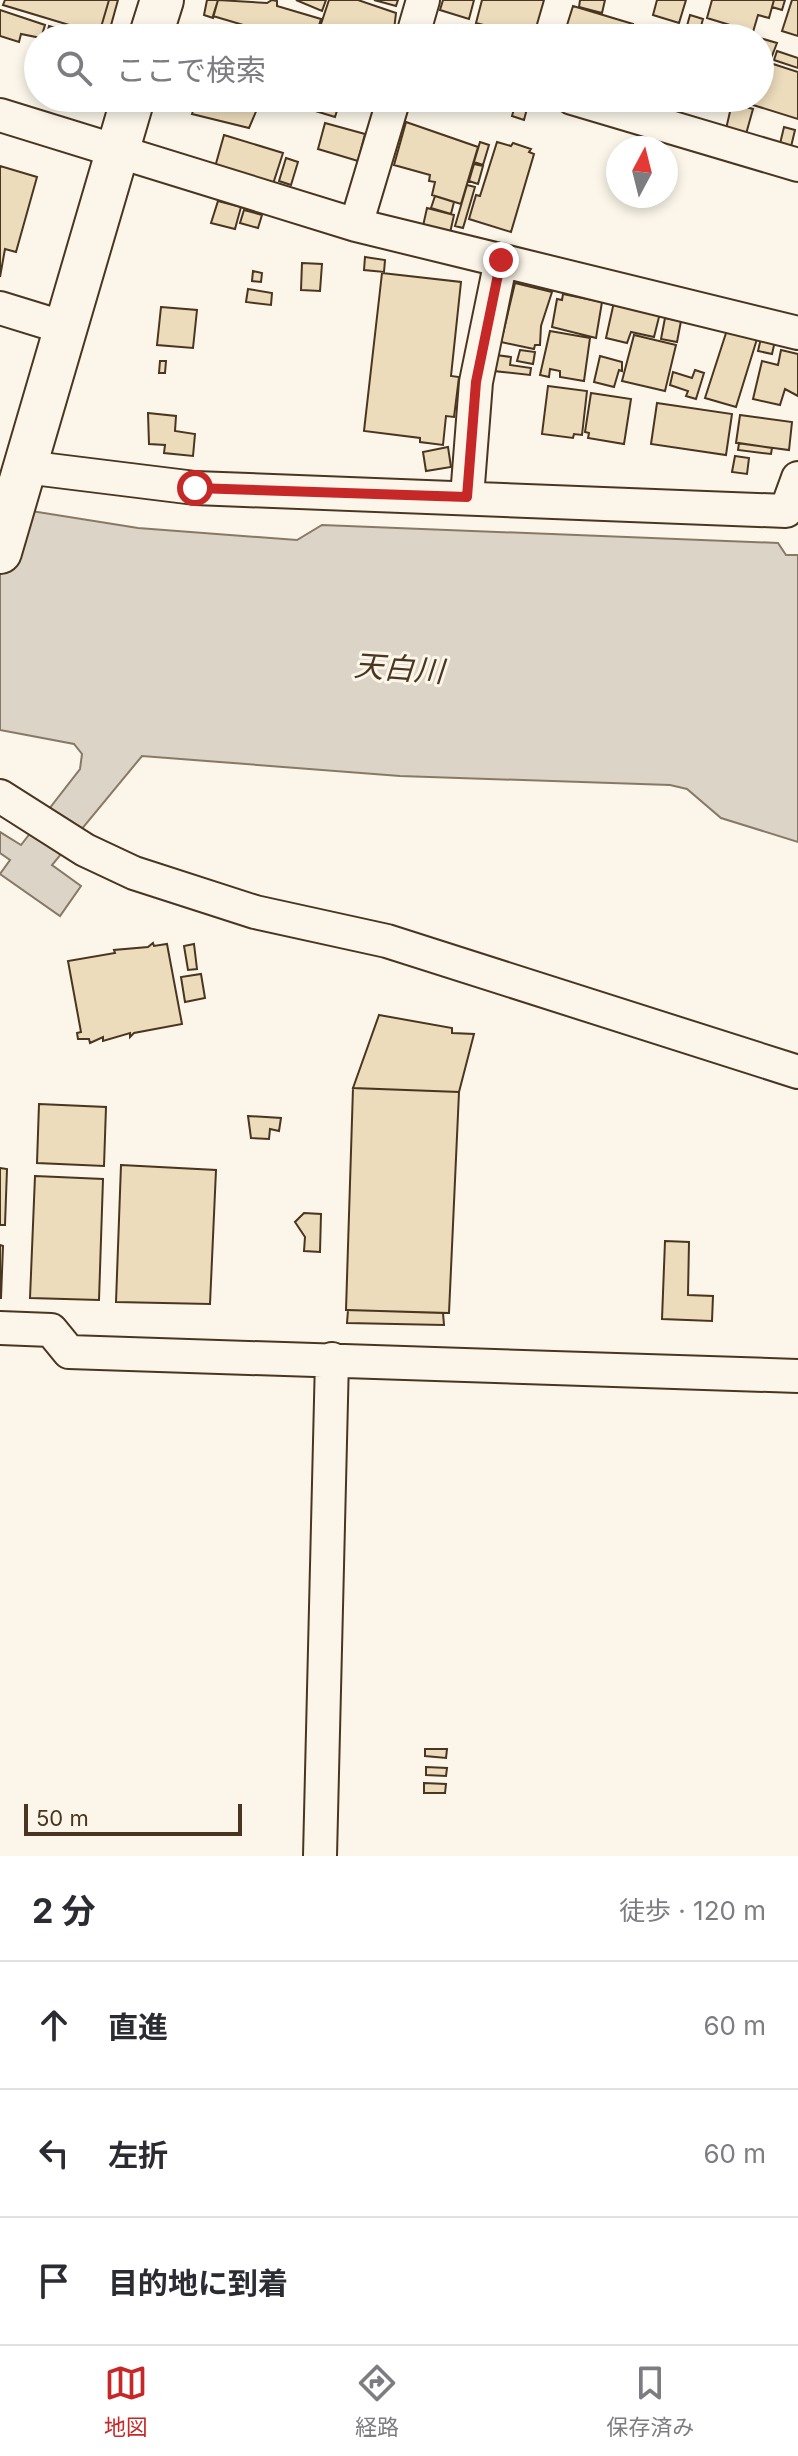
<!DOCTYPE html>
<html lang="ja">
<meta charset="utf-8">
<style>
:root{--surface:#fff;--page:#f7f7f7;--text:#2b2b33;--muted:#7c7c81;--line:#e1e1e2;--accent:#c62828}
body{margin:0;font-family:Inter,"Noto Sans JP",sans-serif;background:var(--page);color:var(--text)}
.compass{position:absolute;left:606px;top:136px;width:72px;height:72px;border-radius:50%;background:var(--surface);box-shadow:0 4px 12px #0003;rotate:7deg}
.scale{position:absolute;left:24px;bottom:20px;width:218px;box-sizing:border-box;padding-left:8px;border:4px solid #4a3520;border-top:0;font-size:22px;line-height:28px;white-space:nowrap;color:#4a3520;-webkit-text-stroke:6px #fbf6e9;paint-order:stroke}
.stop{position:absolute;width:24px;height:24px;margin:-18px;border:6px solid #c62828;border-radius:50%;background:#fff}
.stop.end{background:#c62828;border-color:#fff;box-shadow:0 2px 8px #0008}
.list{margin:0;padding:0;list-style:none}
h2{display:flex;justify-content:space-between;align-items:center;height:104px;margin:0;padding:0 32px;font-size:34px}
h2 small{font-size:26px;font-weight:400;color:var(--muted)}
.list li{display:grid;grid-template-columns:52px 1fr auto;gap:24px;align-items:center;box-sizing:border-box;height:128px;padding:0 32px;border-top:2px solid var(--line)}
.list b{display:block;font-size:30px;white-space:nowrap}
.list em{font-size:26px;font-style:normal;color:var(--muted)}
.icon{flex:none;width:44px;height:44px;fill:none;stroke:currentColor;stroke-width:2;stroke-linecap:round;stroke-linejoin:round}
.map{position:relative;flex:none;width:798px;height:1856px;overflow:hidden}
.search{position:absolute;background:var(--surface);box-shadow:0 4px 12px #0003;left:24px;right:24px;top:24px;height:88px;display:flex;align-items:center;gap:20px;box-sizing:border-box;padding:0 28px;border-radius:44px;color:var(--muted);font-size:30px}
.sheet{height:488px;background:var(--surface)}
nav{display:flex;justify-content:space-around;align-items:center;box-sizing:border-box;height:112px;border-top:2px solid var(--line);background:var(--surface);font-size:22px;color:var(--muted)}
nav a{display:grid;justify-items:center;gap:4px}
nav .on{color:var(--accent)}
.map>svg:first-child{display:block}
.water{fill:#dcd4c6;stroke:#887966;stroke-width:2}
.building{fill:#ecdcbc;stroke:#4a3520;stroke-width:2}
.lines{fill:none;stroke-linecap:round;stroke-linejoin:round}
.minor-casing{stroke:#4a3520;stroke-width:36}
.major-casing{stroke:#4a3520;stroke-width:46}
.minor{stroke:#fbf6e9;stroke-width:32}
.major{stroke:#fbf6e9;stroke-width:42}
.route{stroke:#c62828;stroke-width:10}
.labels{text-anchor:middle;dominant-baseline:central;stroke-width:6;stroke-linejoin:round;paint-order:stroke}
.water-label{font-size:30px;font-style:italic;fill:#4a3520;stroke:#fbf6e9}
</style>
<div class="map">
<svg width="798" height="1856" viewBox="0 0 798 1856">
<rect width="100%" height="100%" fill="#fbf6e9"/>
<path class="water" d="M 0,506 L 138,528 L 297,540 L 322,525 L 778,543 L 786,555 L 798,555 L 798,842 L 721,818 L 687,789 L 670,785 L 400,776 L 142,756 L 52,865 L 81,886 L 60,916 L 0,874 L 10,860 L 0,853 L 0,832 L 21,845 L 80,769 L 82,754 L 74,744 L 0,730 Z"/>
<path class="building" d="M 5,0 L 109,0 L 99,34 L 3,5 Z
M 109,0 L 118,0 L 108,36 L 99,34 Z
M 207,0 L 218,0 L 213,18 L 204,15 Z
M 218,0 L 267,3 L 272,0 L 277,1 L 277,6 L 321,19 L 315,38 L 287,38 L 213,16 Z
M 296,0 L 326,0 L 322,11 Z
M 329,0 L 358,0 L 396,13 L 393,38 L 335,37 L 337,32 L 320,27 Z
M 374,0 L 398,0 L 396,6 Z
M 443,0 L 474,0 L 469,19 L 440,10 Z
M 482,0 L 544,0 L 533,38 L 476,23 Z
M 580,0 L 605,0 L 602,13 L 579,7 Z
M 657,0 L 686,0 L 679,23 L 653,15 Z
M 712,0 L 774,0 L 769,18 L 758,15 L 753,32 L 707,18 Z
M 774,0 L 785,0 L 782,10 L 772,7 Z
M 792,0 L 798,0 L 798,36 L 782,31 Z
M 573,6 L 633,24 L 629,38 L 563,38 Z
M 0,10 L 45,25 L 41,38 L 21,34 L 19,42 L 0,36 Z
M 690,15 L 703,19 L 698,37 L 685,33 Z
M 49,26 L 90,38 L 46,38 Z
M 659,27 L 669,30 L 666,37 L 669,38 L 656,38 Z
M 760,38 L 777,43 L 770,61 L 760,57 Z
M 777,51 L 798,58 L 798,68 L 774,60 Z
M 767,62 L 798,72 L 798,119 L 753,105 L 755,98 L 760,98 L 760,84 Z
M 191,98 L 245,98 L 260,102 L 249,128 L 192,114 L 193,111 L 187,109 Z
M 301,98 L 341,98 L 335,117 L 299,106 Z
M 517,98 L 529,101 L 524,120 L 512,116 Z
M 732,103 L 753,109 L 746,134 L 726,129 Z
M 406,122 L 478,147 L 461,204 L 432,195 L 435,182 L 429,181 L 430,175 L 394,165 Z
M 325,123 L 365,134 L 358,161 L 318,149 Z
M 784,127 L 795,130 L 790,151 L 779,148 Z
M 224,135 L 283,153 L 273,184 L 215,167 Z
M 480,142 L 489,145 L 483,165 L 474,162 Z
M 497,142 L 511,146 L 513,143 L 531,149 L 529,152 L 534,154 L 511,232 L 469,219 L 476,195 L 480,196 Z
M 286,158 L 298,162 L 291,185 L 279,181 Z
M 474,164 L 483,166 L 478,184 L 469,181 Z
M 0,166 L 37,177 L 16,252 L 5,249 L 0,277 Z
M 467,185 L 475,187 L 463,228 L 455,226 Z
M 435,196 L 454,202 L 451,214 L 431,208 Z
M 218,201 L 241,207 L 235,229 L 211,223 Z
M 427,208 L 454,215 L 450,233 L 423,226 Z
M 244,210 L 262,215 L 258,228 L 240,223 Z
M 365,257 L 385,260 L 384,272 L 364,270 Z
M 302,263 L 322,264 L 320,291 L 301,290 Z
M 253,271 L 262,273 L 261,282 L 252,281 Z
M 382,273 L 461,282 L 451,376 L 459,377 L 454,417 L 446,416 L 443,445 L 420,442 L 420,438 L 364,431 Z
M 515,283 L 552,292 L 541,326 L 540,345 L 535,345 L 534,349 L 501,342 Z
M 248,289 L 272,293 L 271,305 L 246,302 Z
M 563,294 L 602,302 L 596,338 L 552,327 L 557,299 L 562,300 Z
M 614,302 L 660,313 L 654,337 L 631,332 L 627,343 L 606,338 Z
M 161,307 L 197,310 L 193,348 L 157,345 Z
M 665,318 L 681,321 L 677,342 L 661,339 Z
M 727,330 L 757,339 L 736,407 L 705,398 Z
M 550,331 L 590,338 L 584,381 L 560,377 L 560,371 L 550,369 L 549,377 L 540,375 Z
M 634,335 L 676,345 L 665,391 L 622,381 Z
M 761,338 L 775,341 L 772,354 L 758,351 Z
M 520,350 L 535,352 L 533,364 L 517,361 Z
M 781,350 L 798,354 L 798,396 L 785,389 L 780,405 L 753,399 L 762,361 L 778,365 Z
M 496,355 L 511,357 L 510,365 L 531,368 L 530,375 L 494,371 Z
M 600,356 L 622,362 L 622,371 L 619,370 L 614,387 L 594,382 Z
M 160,361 L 166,361 L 165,373 L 159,373 Z
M 695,370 L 704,373 L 696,399 L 686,396 L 688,391 L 670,385 L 673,372 L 692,378 Z
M 548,386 L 587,391 L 582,435 L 574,434 L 573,438 L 542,434 Z
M 591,393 L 631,399 L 624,444 L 588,438 L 589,433 L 585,432 Z
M 657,403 L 732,414 L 726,455 L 651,444 Z
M 148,413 L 176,416 L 175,431 L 195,434 L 193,456 L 164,453 L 165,445 L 149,444 Z
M 740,415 L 792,422 L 789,450 L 736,443 Z
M 739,443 L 772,448 L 771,454 L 738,450 Z
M 448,447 L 451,467 L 426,471 L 423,452 Z
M 735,456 L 749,458 L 747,474 L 732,472 Z
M 153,943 L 154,946 L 167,944 L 182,1024 L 134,1033 L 130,1037 L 130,1033 L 103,1041 L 103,1037 L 90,1043 L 89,1039 L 78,1039 L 77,1033 L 81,1032 L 68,961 L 115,953 L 114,950 L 148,947 Z
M 194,944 L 197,969 L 188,970 L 184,946 Z
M 201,974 L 205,998 L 185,1002 L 181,977 Z
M 379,1015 L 452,1028 L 452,1033 L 474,1034 L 459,1092 L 353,1088 Z
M 353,1088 L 459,1092 L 449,1313 L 346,1310 Z
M 39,1104 L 106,1107 L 104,1166 L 37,1163 Z
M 248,1116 L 281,1118 L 279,1131 L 270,1129 L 269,1139 L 251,1138 Z
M 121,1165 L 216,1170 L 210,1304 L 116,1302 Z
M 0,1168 L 7,1169 L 5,1225 L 0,1225 Z
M 35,1176 L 103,1179 L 99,1300 L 30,1298 Z
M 304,1213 L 321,1214 L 320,1252 L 304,1251 L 305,1237 L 295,1222 Z
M 665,1241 L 689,1242 L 688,1295 L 713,1296 L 712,1321 L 662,1319 Z
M 0,1245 L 3,1246 L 1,1298 L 0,1298 Z
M 348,1310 L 443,1313 L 444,1325 L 347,1323 Z
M 425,1749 L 447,1749 L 446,1758 L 425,1756 Z
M 426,1767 L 447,1768 L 446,1776 L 426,1775 Z
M 424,1783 L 446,1784 L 445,1793 L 424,1793 Z"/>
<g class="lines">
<g class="minor-casing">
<path id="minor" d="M 412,38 L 423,0
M 572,98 L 798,165
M 0,115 L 356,225 L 798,333
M 356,225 L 394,98
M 0,308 L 65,328
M 25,467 L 195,488 L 786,511 L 798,478
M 467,497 L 476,382 L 501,260
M 0,796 L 85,850 L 134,873 L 255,912 L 387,941 L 798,1072
M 0,1328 L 51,1330 L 69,1352 L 798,1376
M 320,1856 L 332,1359"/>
</g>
<g class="major-casing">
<path id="major" d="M 150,38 L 162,0
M 0,552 L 133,98"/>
</g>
<use href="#minor" class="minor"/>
<use href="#major" class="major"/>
</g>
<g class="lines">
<path class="route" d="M 195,488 L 467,497 L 476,382 L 501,260"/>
</g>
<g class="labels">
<g class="water-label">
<text transform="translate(399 668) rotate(4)">天白川</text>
</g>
</g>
</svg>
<svg class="compass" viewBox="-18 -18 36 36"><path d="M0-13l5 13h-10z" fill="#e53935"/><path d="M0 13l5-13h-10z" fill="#7c7c81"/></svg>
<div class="scale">50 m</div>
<div class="stop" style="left:195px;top:488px"></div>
<div class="stop end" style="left:501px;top:260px"></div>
<div class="search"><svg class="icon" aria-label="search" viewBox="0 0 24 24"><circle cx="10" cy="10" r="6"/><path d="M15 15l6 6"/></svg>ここで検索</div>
</div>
<section class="sheet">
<h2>2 分<small>徒歩 · 120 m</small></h2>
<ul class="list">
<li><svg class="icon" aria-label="ahead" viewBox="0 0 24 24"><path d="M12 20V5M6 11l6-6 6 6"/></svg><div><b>直進</b></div><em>60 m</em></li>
<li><svg class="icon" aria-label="left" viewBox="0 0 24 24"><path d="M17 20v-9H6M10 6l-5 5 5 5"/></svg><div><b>左折</b></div><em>60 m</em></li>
<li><svg class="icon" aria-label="arrive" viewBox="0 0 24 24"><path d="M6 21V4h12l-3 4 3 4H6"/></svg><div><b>目的地に到着</b></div></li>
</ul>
</section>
<nav>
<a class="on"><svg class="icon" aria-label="map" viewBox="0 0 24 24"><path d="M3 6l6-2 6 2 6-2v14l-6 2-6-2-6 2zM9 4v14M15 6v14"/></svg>地図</a>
<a><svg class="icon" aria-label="directions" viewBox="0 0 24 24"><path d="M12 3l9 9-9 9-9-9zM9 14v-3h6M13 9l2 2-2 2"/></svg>経路</a>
<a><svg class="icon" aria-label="saved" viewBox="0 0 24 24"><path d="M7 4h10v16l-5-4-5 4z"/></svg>保存済み</a>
</nav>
